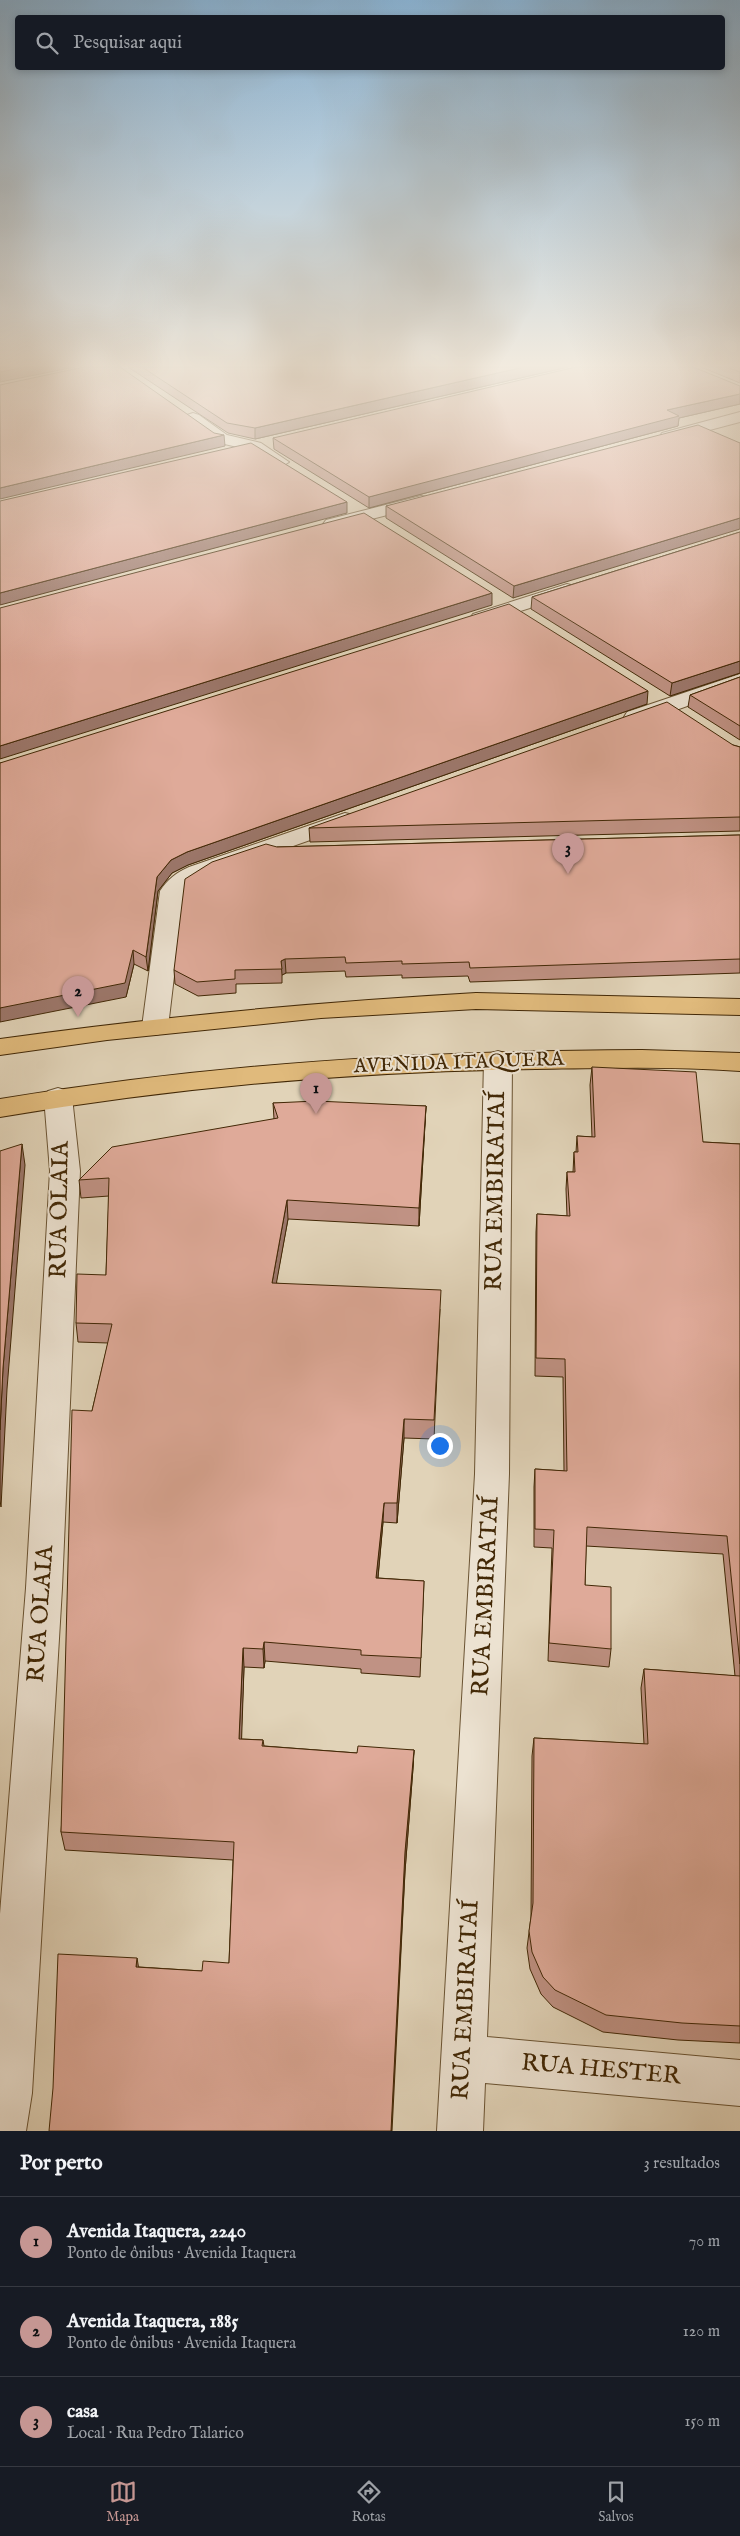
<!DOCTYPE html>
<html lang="pt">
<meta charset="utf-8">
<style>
:root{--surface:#171b24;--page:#20242c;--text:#f1f3f6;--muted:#9ea1a6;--line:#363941;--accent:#c59692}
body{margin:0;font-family:"IM FELL English",serif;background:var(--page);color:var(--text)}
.you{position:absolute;left:439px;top:1445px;width:18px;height:18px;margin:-12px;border:4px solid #fff;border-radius:50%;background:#1a73e8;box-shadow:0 0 0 8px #1a73e833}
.badge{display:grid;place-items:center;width:32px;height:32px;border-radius:50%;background:var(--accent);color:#111;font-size:16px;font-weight:700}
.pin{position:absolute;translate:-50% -41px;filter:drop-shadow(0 1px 2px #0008)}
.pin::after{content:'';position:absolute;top:26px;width:18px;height:15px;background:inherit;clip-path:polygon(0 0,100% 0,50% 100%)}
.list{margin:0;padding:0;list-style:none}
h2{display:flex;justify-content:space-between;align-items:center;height:65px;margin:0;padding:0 20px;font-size:21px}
h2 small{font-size:16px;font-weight:400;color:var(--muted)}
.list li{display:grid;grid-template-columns:32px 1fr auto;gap:15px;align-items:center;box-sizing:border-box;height:90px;padding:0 20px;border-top:1px solid var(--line)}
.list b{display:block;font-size:19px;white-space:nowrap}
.list p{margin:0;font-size:16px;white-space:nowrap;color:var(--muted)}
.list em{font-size:16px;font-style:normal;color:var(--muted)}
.icon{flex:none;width:28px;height:28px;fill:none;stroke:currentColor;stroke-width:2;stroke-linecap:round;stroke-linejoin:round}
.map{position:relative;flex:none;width:740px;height:2131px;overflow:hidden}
.search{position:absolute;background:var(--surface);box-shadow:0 2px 8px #0003;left:15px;right:15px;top:15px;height:55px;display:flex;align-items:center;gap:12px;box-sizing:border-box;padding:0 18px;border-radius:5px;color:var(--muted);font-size:19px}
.sheet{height:335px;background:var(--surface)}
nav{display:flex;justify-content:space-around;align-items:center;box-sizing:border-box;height:70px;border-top:1px solid var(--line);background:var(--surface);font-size:14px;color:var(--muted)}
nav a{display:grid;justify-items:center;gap:2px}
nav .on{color:var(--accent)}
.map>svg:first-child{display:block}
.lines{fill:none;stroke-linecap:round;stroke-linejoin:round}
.street-casing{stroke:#6a5332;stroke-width:2}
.primary-casing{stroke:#422806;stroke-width:2}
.street{fill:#ece2d1;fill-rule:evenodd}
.primary{fill:#e0ba7c;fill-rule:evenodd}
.wall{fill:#c09284;stroke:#422806}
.shaded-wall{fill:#9c776b;stroke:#422806}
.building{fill:#dfaa99;stroke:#422806}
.labels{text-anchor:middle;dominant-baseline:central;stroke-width:4;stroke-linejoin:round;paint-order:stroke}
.street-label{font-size:20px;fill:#422806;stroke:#ece2d1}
.near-street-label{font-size:24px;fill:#422806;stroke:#ece2d1}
</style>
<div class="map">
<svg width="740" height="2131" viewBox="0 0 740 2131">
<rect width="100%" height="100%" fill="#e1d3b8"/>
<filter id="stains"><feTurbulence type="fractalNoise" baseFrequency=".004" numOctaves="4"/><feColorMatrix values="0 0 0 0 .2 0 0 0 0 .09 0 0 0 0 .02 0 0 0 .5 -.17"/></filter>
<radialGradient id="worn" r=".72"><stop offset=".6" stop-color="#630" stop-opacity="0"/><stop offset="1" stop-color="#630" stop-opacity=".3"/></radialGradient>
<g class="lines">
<g class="street-casing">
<path id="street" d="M 740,412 L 740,422 L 668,441 L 660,436 L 662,433 Z
M 193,413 L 199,415 L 227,435 L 261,443 L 289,462 L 281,467 L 250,450 L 216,442 L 187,421 L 185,418 L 187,415 Z
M 421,496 L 427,497 L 430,501 L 427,505 L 332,529 L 326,528 L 323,524 L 326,520 Z
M 567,584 L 574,586 L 576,590 L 574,594 L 480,624 L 473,622 L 470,618 L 473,614 Z
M 740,674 L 740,687 L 643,722 L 635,723 L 627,722 L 624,717 L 627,712 Z
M 345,813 L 353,815 L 357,820 L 353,825 L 205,877 L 191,885 L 184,892 L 168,1027 L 164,1033 L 155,1035 L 146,1033 L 142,1027 L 160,891 C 168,879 176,873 189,867 Z
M 498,1051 L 508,1054 L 512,1060 L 509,1474 L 487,2037 L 740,2060 L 740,2106 L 485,2083 L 483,2131 L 437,2131 L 475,1474 L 484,1060 L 488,1054 Z
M 58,1088 L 68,1091 L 72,1097 L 80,1171 L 62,1588 L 32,2093 L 26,2131 L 0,2131 L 0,1914 L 26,1588 L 50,1171 L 44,1097 L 48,1091 Z"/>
</g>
<g class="primary-casing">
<path id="primary" d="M 476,993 L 740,999 L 740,1015 L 476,1009 L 321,1018 L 107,1040 L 0,1055 L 0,1039 C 158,1017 317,1002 476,993 Z
M 642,1050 L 740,1053 L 740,1071 C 672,1066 604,1068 536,1069 C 356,1071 178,1087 0,1117 L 0,1099 C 216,1063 423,1051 642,1050 Z"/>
</g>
<use href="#street" class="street"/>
<use href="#primary" class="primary"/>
</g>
<path class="wall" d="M 128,367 L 568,367 L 255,439 L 228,433 Z
M 701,367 L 740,367 L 740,383 Z
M 740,386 L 740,404 L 679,418 L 678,426 L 369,508 L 274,449 L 273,438 Z
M 740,443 L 513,598 L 386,518 L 386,506 Z
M 740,532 L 740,673 L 670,696 L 531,609 L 532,597 Z
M 740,677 L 740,740 L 688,707 L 690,695 Z
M 647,704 L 188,865 L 172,873 L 158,891 L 148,971 L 134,964 L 126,997 L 0,763 Z
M 733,745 L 740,747 L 740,831 L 310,842 L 309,828 Z
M 740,835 L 740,973 L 470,982 L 468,976 L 402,978 L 402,975 L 346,977 L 345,971 L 286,973 L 282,975 L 282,983 L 236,984 L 236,993 L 198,996 L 175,984 L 174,970 L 277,847 Z
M 592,1067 L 703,1142 L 740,1144 L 740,2043 L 678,2040 L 603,2032 L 553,2007 L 541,1994 L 530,1969 L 527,1948 L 531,1917 L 532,1756 L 534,1738 L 644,1744 L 641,1688 L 644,1669 L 735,1676 L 723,1554 L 586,1546 L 585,1585 L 611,1649 L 609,1667 L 548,1661 L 552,1548 L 534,1547 L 534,1487 L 535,1469 L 564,1471 L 563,1377 L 535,1376 L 536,1232 L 537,1214 L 567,1216 L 566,1189 L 567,1172 L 573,1172 L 574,1152 L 576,1152 L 577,1136 L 592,1137 L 590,1085 Z
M 273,1103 L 426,1106 L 419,1226 L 288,1219 L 276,1283 L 440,1309 L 434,1439 L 404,1438 L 397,1523 L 383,1522 L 378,1578 L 424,1581 L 420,1677 L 361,1673 L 361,1669 L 265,1661 L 264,1668 L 244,1667 L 241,1739 L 263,1740 L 264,1746 L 357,1753 L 414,1750 L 413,1768 L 405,1871 L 392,2131 L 139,1967 L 202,1971 L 229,1963 L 233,1860 L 65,1850 L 61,1832 L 92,1411 L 108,1343 L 78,1342 L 76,1323 L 106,1275 L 109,1196 L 81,1198 L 79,1180 L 274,1119 Z"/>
<path class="shaded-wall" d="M 25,367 L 75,367 L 0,382 L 0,372 Z
M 524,367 L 568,367 L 255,439 L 255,428 Z
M 740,394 L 740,404 L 679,418 L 678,426 L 369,508 L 369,497 L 667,410 Z
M 224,435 L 225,446 L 0,499 L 0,488 Z
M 347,502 L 347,513 L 0,605 L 0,593 Z
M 740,518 L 740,529 L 513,598 L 514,586 Z
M 492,593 L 492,605 L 0,759 L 0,746 Z
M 740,661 L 740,673 L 670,696 L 672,683 Z
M 648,691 L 647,704 L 188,865 L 172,873 L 158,891 L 148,971 L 146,957 L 157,877 L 171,860 L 187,852 Z
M 133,950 L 134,964 L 126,997 L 0,1022 L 0,1008 Z
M 285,959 L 286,973 L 282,975 L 281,961 Z
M 426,1106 L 425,1124 L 419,1226 L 419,1208 Z
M 22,1144 L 25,1165 L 7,1389 L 1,1507 L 0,1500 L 0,1430 L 3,1368 Z
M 287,1200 L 288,1219 L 273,1302 L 272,1283 Z
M 404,1419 L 404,1438 L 397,1523 L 397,1503 Z
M 384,1503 L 383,1522 L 376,1597 L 376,1578 Z
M 264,1642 L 265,1661 L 264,1668 L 263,1649 Z
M 243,1648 L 244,1667 L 241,1757 L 239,1739 Z
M 414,1750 L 413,1768 L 405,1871 L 391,2131 L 405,1852 Z
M 137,1958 L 140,1976 L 136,1967 Z"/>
<path class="building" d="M 0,367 L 25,367 L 0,372 Z
M 84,367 L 120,367 L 214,433 L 224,435 L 0,488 L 0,385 Z
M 142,367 L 524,367 L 255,428 L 227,423 Z
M 576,367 L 693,367 L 740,386 L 740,394 L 667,410 L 679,416 L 369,497 L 273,438 Z
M 726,367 L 740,367 L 740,372 Z
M 698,425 L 740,443 L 740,518 L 514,586 L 386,506 Z
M 251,443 L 347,502 L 0,593 L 0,501 Z
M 364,513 L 492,593 L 0,746 L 0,608 Z
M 740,532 L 740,661 L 672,683 L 532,597 Z
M 509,604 L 648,691 L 187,852 L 171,860 L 157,877 L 146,957 L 133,950 L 125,983 L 0,1008 L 0,763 Z
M 740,677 L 740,726 L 690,695 Z
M 667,702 L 733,745 L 740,747 L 740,817 L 309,828 Z
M 740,835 L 740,959 L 470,968 L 469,962 L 402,964 L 402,961 L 346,963 L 345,957 L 285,959 L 281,961 L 282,969 L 235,970 L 235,979 L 197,982 L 174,970 L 185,879 L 212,862 L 266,844 L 277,847 Z
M 592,1067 L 696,1072 L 703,1142 L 740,1144 L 740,1664 L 727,1536 L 587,1527 L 585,1585 L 611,1587 L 611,1649 L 549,1643 L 554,1530 L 535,1529 L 535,1469 L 567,1471 L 565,1359 L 536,1358 L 537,1214 L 570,1216 L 567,1172 L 575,1172 L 574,1152 L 578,1152 L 577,1136 L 595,1137 Z
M 316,1101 L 426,1106 L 419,1208 L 287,1200 L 272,1283 L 441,1290 L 434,1420 L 404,1419 L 397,1503 L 384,1503 L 376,1578 L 424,1581 L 421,1658 L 361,1655 L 361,1650 L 264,1642 L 263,1649 L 243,1648 L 239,1739 L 263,1740 L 262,1746 L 357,1753 L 358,1746 L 414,1750 L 405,1852 L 391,2131 L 49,2131 L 53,2088 L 58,1954 L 137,1958 L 136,1967 L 202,1971 L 203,1961 L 229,1963 L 234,1842 L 61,1832 L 72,1410 L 92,1411 L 112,1324 L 76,1323 L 77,1274 L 106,1275 L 109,1178 L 79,1180 L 112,1147 L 278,1118 L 273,1103 Z
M 22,1144 L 3,1368 L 0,1430 L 0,1151 Z
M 644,1669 L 740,1676 L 740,2026 L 682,2023 L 606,2015 L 555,1990 L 543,1977 L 532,1952 L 529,1931 L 533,1903 L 534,1738 L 648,1744 Z"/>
<linearGradient id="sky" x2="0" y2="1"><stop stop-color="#89b4d6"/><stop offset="0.55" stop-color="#f2ebdf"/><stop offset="1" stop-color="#f2ebdf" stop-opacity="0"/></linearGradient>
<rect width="740" height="665" fill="url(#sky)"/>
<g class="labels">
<g class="street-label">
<text transform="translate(459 1063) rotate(-2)">AVENIDA ITAQUERA</text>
</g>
<g class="near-street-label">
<text transform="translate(496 1191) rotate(-89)">RUA EMBIRATAÍ</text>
<text transform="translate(60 1210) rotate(-89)">RUA OLAIA</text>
<text transform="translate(486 1596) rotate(-87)">RUA EMBIRATAÍ</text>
<text transform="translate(41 1614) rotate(-86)">RUA OLAIA</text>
<text transform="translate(466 2000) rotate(-87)">RUA EMBIRATAÍ</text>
<text transform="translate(601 2070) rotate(5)">RUA HESTER</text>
</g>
</g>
<rect width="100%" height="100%" filter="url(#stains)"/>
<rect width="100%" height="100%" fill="url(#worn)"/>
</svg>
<div class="you"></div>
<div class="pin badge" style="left:316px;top:1114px">1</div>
<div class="pin badge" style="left:78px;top:1017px">2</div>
<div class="pin badge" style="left:568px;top:874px">3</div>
<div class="search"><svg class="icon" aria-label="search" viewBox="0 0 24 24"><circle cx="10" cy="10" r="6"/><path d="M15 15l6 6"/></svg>Pesquisar aqui</div>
</div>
<section class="sheet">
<h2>Por perto<small>3 resultados</small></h2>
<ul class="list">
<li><span class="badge">1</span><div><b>Avenida Itaquera, 2240</b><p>Ponto de ônibus · Avenida Itaquera</p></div><em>70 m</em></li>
<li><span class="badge">2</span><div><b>Avenida Itaquera, 1885</b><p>Ponto de ônibus · Avenida Itaquera</p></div><em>120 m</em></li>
<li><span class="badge">3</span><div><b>casa</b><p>Local · Rua Pedro Talarico</p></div><em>150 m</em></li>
</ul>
</section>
<nav>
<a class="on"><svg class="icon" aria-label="map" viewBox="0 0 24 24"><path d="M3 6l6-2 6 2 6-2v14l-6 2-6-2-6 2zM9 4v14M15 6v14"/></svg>Mapa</a>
<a><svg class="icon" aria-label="directions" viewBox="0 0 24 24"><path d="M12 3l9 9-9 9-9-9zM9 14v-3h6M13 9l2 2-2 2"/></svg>Rotas</a>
<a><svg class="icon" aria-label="saved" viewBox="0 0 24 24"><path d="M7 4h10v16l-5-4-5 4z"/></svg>Salvos</a>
</nav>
